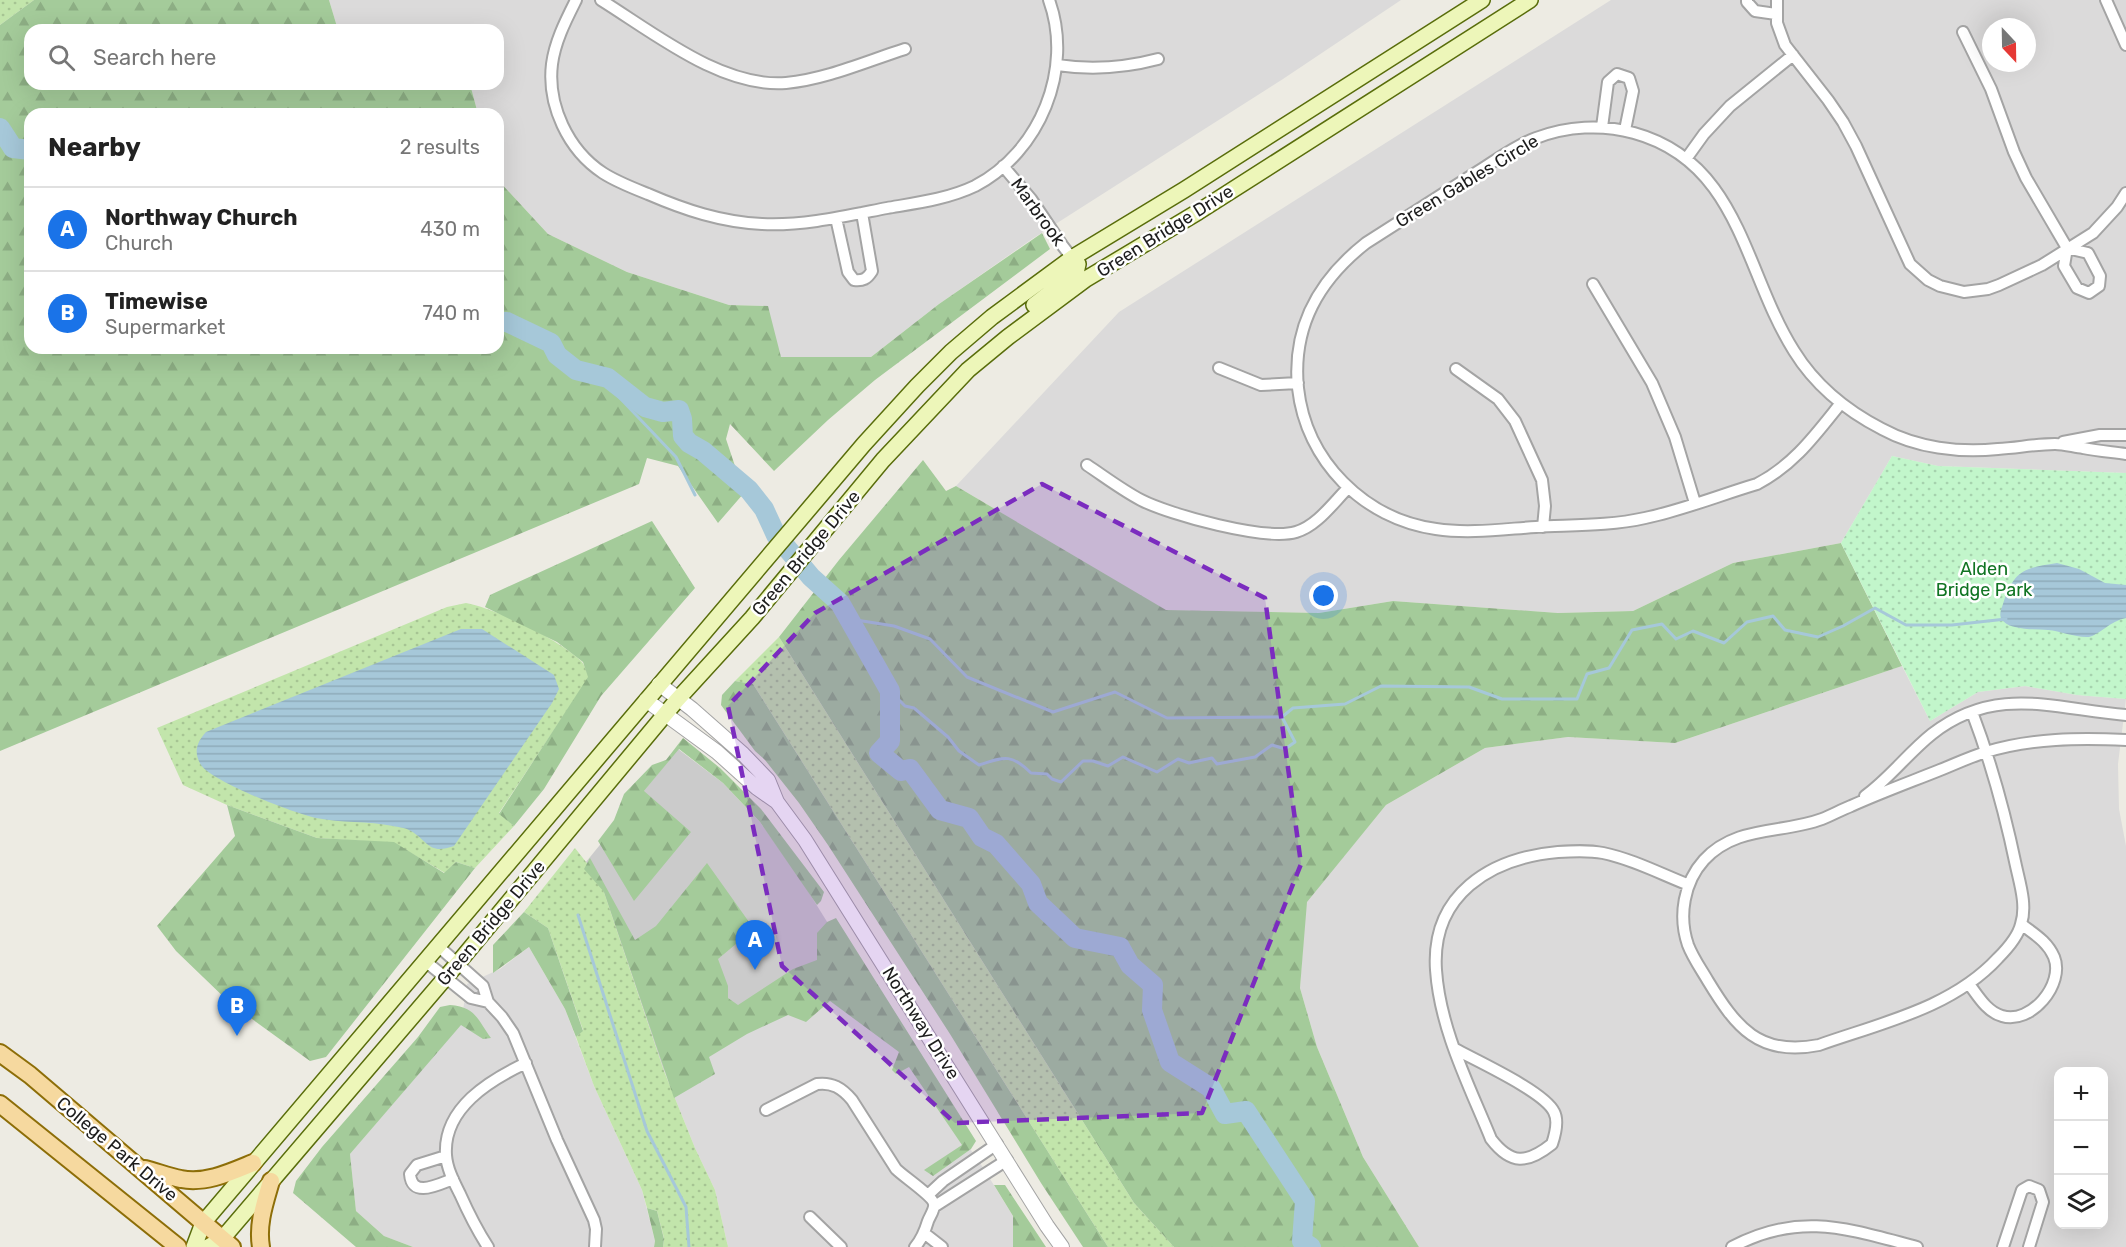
<!DOCTYPE html>
<meta charset="utf-8">
<style>
:root{--surface:#fff;--page:#f6f6f6;--text:#222;--muted:#767676;--line:#e0e0e0;--accent:#1a73e8}
body{margin:0;font-family:Rubik,sans-serif;background:var(--page);color:var(--text)}
.controls{position:absolute;right:18px;bottom:18px;display:grid;overflow:hidden;border-radius:12px;box-shadow:0 6px 24px #0002}
.controls button{width:54px;height:54px;display:grid;place-items:center;padding:0;border:0;border-bottom:2px solid var(--line);background:var(--surface);color:var(--text);font:30px sans-serif}
.compass{position:absolute;left:1982px;top:18px;width:54px;height:54px;border-radius:50%;background:var(--surface);box-shadow:0 6px 24px #0002;rotate:158deg}
.you{position:absolute;left:1324px;top:596px;width:21px;height:21px;margin:-15px;border:4px solid #fff;border-radius:50%;background:#1a73e8;box-shadow:0 0 0 9px #1a73e833}
.badge{display:grid;place-items:center;width:39px;height:39px;border-radius:50%;background:var(--accent);color:#fff;font-size:20px;font-weight:700}
.pin{position:absolute;translate:-50% -50px;filter:drop-shadow(0 2px 3px #0008)}
.pin::after{content:'';position:absolute;top:32px;width:21px;height:18px;background:inherit;clip-path:polygon(0 0,100% 0,50% 100%)}
.list{margin:0;padding:0;list-style:none}
h2{display:flex;justify-content:space-between;align-items:center;height:78px;margin:0;padding:0 24px;font-size:26px}
h2 small{font-size:20px;font-weight:400;color:var(--muted)}
.list li{display:grid;grid-template-columns:39px 1fr auto;gap:18px;align-items:center;box-sizing:border-box;height:84px;padding:0 24px;border-top:2px solid var(--line)}
.list b{display:block;font-size:22px;white-space:nowrap}
.list p{margin:0;font-size:20px;white-space:nowrap;color:var(--muted)}
.list em{font-size:20px;font-style:normal;color:var(--muted)}
.icon{flex:none;width:33px;height:33px;fill:none;stroke:currentColor;stroke-width:2;stroke-linecap:round;stroke-linejoin:round}
.map{position:relative;flex:none;width:2126px;height:1247px;overflow:hidden}
.search{position:absolute;background:var(--surface);box-shadow:0 6px 24px #0002;left:24px;top:24px;width:480px;height:66px;display:flex;align-items:center;gap:15px;box-sizing:border-box;padding:0 21px;border-radius:18px;color:var(--muted);font-size:22px}
.panel{position:absolute;background:var(--surface);box-shadow:0 6px 24px #0002;left:24px;top:108px;width:480px;height:246px;border-radius:18px}
.map>svg:first-child{display:block}
.residential{fill:#dbdada;fill-rule:evenodd}
.religious{fill:#cbcbcb}
.grass{fill:url(#grass-dots)}
.forest{fill:url(#forest-firs)}
.park{fill:url(#park-dots)}
.water{fill:url(#water-rules)}
.lines{fill:none;stroke-linecap:round;stroke-linejoin:round}
.stream{stroke:#a6c8d9;stroke-width:3}
.river{stroke:#a6c8d9;stroke-width:20}
.minor-casing{stroke:#a4a4a4;stroke-width:14}
.tertiary-casing{stroke:#a4a4a4;stroke-width:16}
.secondary-casing{stroke:#596d0b;stroke-width:18}
.primary-casing{stroke:#8d6e08;stroke-width:20}
.minor{stroke:#fff;stroke-width:10}
.tertiary{stroke:#fff;stroke-width:14}
.secondary{stroke:#edf6b9;stroke-width:15}
.primary{stroke:#f6d99f;stroke-width:16}
.marked{fill:#7b2cbf;fill-opacity:0.2;stroke:#7b2cbf;stroke-width:4.5;stroke-dasharray:12 8;stroke-linejoin:round}
.labels{text-anchor:middle;dominant-baseline:central;stroke-width:5;stroke-linejoin:round;paint-order:stroke}
.street-label{font-size:18px;fill:#1d1d1d;stroke:#fff}
.park-label{font-size:18px;fill:#117423;stroke:#fff}
</style>
<div class="map">
<svg width="2126" height="1247" viewBox="0 0 2126 1247">
<defs>
<pattern id="grass-dots" width="8" height="8" patternUnits="userSpaceOnUse" patternTransform="scale(1.5)"><rect width="8" height="8" fill="#c2e5ab"/><path d="M2 2h.1M6 6h.1" fill="none" stroke="#a6c493" stroke-width="1.8" stroke-linecap="round"/></pattern>
<pattern id="forest-firs" width="22" height="20" patternUnits="userSpaceOnUse" patternTransform="scale(1.5)"><rect width="22" height="20" fill="#a4cb9a"/><path d="M5 1l3.5 6h-7zM16 11l3.5 6h-7z" fill="#8dae84"/></pattern>
<pattern id="park-dots" width="8" height="8" patternUnits="userSpaceOnUse" patternTransform="scale(1.5)"><rect width="8" height="8" fill="#c2f6cb"/><path d="M2 2h.1M6 6h.1" fill="none" stroke="#a6d2ae" stroke-width="1.8" stroke-linecap="round"/></pattern>
<pattern id="water-rules" width="6" height="5" patternUnits="userSpaceOnUse" patternTransform="scale(1.5)"><rect width="6" height="5" fill="#a6c8d9"/><path d="M0 2.5h6" fill="none" stroke="#8eabba"/></pattern>
</defs>
<rect width="100%" height="100%" fill="#edebe3"/>
<path class="residential" d="M 329,0 L 1401,0 L 1283,79 L 1032,239 L 939,304 L 871,357 L 780,357 L 767,306 L 729,305 L 627,272 L 548,234 L 498,180 L 498,114 L 478,114 L 470,84 L 498,84 L 498,30 L 338,30 Z
M 1611,0 L 2126,0 L 2126,473 L 1938,466 L 1892,456 L 1841,543 L 1733,563 L 1633,611 L 1558,613 L 1393,601 L 1319,613 L 1165,610 L 956,486 L 1119,312 ZM 1991,27 L 2027,27 L 2027,63 L 1991,63 Z
M 1902,666 L 1930,721 L 1978,692 L 2025,686 L 2077,695 L 2126,699 L 2118,764 L 2119,809 L 2126,846 L 2126,1247 L 1419,1247 L 1363,1157 L 1317,1047 L 1300,988 L 1306,902 L 1386,805 L 1485,748 L 1568,737 L 1675,743 ZM 2058,1072 L 2104,1072 L 2104,1224 L 2058,1224 Z
M 529,947 L 565,1009 L 594,1086 L 642,1190 L 655,1241 L 654,1247 L 413,1247 L 384,1236 L 356,1211 L 350,1154 L 461,1024 L 467,984 L 500,969 Z
M 836,980 L 906,1056 L 982,1166 L 1013,1216 L 1013,1247 L 728,1247 L 715,1190 L 695,1148 L 664,1071 Z"/>
<path class="religious" d="M 678,749 L 723,783 L 760,822 L 801,880 L 844,949 L 664,1071 L 604,892 L 586,862 Z"/>
<path class="grass" d="M 0,0 L 34,0 L 0,25 Z
M 466,603 C 497,609 558,639 581,661 C 585,665 586,671 589,677 L 499,813 L 514,826 L 475,868 L 456,862 L 445,873 L 394,843 L 317,838 L 227,805 L 183,785 L 157,728 L 447,607 Z
M 779,637 L 1134,1203 L 1174,1247 L 1108,1247 L 753,684 L 735,681 Z
M 575,848 L 586,862 L 604,892 L 664,1071 L 695,1148 L 715,1190 L 728,1247 L 663,1247 L 664,1238 L 657,1211 L 647,1208 L 642,1190 L 594,1086 L 576,1037 L 583,1030 L 548,928 L 524,912 Z"/>
<path class="forest" d="M 34,0 L 329,0 L 338,30 L 30,30 L 30,84 L 470,84 L 478,114 L 30,114 L 30,348 L 498,348 L 498,180 L 548,234 L 627,272 L 729,305 L 768,306 L 781,357 L 871,357 L 939,304 L 1042,233 L 1050,249 L 875,380 L 828,420 L 774,471 L 730,424 L 726,439 L 744,493 L 718,523 L 678,466 L 647,458 L 639,484 L 0,751 L 0,25 Z
M 923,460 L 946,491 L 956,486 L 1166,610 L 1319,613 L 1393,601 L 1558,613 L 1633,611 L 1733,563 L 1841,543 L 1902,666 L 1675,743 L 1568,737 L 1485,748 L 1386,805 L 1307,902 L 1300,988 L 1317,1047 L 1363,1157 L 1419,1247 L 1174,1247 L 1134,1203 L 779,637 L 839,560 Z
M 652,521 L 695,588 L 601,696 L 544,789 L 514,826 L 499,814 L 588,677 L 583,662 L 557,642 L 485,607 L 490,595 Z
M 735,681 L 753,684 L 1108,1247 L 1083,1247 L 1041,1183 L 950,1034 L 828,845 L 799,803 L 765,760 L 755,751 L 721,705 L 722,695 Z
M 683,738 L 720,768 L 761,809 L 824,892 L 821,901 L 817,905 L 760,822 L 723,783 L 679,749 L 644,791 L 691,832 L 634,901 L 598,841 L 614,820 L 624,794 L 652,765 L 666,760 Z
M 227,805 L 317,838 L 394,842 L 444,873 L 456,862 L 475,868 L 326,1057 L 310,1061 L 230,1003 L 176,951 L 157,926 L 235,836 Z
M 590,858 L 635,940 L 656,926 L 707,863 L 754,929 L 718,959 L 728,986 L 728,998 L 738,1005 L 793,969 L 817,960 L 817,933 L 827,922 L 836,918 L 976,1141 L 971,1149 L 933,1176 L 924,1170 L 962,1145 L 909,1067 L 896,1074 L 892,1070 L 899,1052 L 830,1001 L 806,1022 L 788,1015 L 747,1034 L 709,1057 L 715,1074 L 674,1098 L 604,892 L 584,869 Z
M 524,912 L 548,928 L 583,1031 L 576,1037 L 565,1009 L 529,947 L 493,973 L 493,945 Z
M 450,1005 C 476,1007 477,1019 491,1038 L 483,1039 L 461,1025 L 350,1154 L 356,1211 L 384,1236 L 413,1247 L 356,1247 L 293,1193 L 296,1181 L 322,1147 L 418,1037 L 440,1007 Z
M 994,1185 L 1005,1185 L 1046,1247 L 1013,1247 L 1013,1216 Z
M 647,1208 L 657,1211 L 664,1239 L 663,1247 L 654,1247 L 655,1241 Z"/>
<path class="park" d="M 1892,456 L 1938,466 L 2126,473 L 2126,699 L 2077,695 L 2025,686 L 1978,692 L 1930,721 L 1841,543 Z"/>
<path class="water" d="M 2057,563 L 2079,569 L 2105,583 L 2126,585 L 2126,618 C 2110,621 2099,635 2089,637 C 2076,638 2061,631 2048,630 C 2037,629 2026,630 2015,627 C 2011,626 2007,625 2003,621 C 1998,616 2001,610 2003,604 C 2014,571 2023,568 2057,563 Z
M 461,629 L 482,629 L 554,675 L 559,689 L 552,703 L 454,846 C 429,855 429,842 411,831 C 406,828 398,827 393,826 C 368,821 341,823 316,818 C 295,814 211,781 201,765 C 193,752 197,742 206,732 Z"/>
<g class="lines">
<path class="stream" d="M 599,376 L 676,457 L 695,495
M 850,619 L 894,626 L 930,639 L 967,677 L 1053,712 L 1115,692 L 1167,718 L 1282,717
M 890,691 L 905,706 L 914,708 L 948,737 L 959,751 L 979,765 C 1004,757 1011,753 1031,773 L 1047,774 L 1052,779 L 1061,782 L 1083,761 L 1093,761 L 1108,766 L 1123,757 L 1157,772 L 1178,759 L 1189,763 L 1212,758 L 1217,764 L 1255,757 L 1272,745 L 1285,749 L 1295,742 L 1282,717 L 1293,708 L 1345,704 L 1381,686 L 1469,687 L 1502,699 L 1577,699 L 1587,674 L 1609,668 L 1632,630 L 1662,624 L 1676,639 L 1693,631 L 1724,643 L 1747,622 L 1773,616 L 1785,630 L 1818,637 L 1843,626 L 1875,608 L 1906,625 L 1952,625 L 2006,619
M 578,915 L 647,1131 L 686,1207 L 689,1247"/>
<path class="river" d="M 0,128 L 13,148 L 30,150
M 498,322 L 507,322 L 551,343 L 557,355 L 576,370 L 608,378 L 645,407 L 663,412 L 679,410 L 682,419 L 683,436 L 689,443 L 703,451 L 749,490 L 764,509 L 776,535 L 811,577 L 840,603 L 890,691 L 890,741 L 879,753 L 901,771 L 910,769 L 940,810 L 969,818 L 982,837 L 996,844 L 1031,884 L 1038,903 L 1075,938 L 1120,947 L 1130,965 L 1153,985 L 1152,1010 L 1170,1062 L 1211,1088 L 1225,1114 L 1246,1111 L 1305,1201 L 1302,1241 L 1311,1247"/>
<g class="minor-casing">
<path id="minor" d="M 576,0 C 566,20 555,41 552,64 C 547,105 568,150 603,173 C 617,182 633,188 648,194 C 685,210 721,222 762,224 C 804,226 846,216 887,208 C 916,203 948,199 975,186 C 1040,152 1074,69 1049,0
M 601,0 C 654,33 722,88 786,83 C 827,79 867,61 905,49
M 1747,0 L 1747,2 L 1755,11 L 1776,14
M 1777,0 L 1777,23 L 1785,45 L 1828,100 L 1843,122 L 1856,146 L 1910,264 L 1928,280 L 1940,286 L 1964,292 L 1988,289 L 1999,285 L 2042,265 L 2093,233 L 2117,207 L 2126,193
M 2106,0 L 2126,45
M 1963,32 L 1991,89 L 2014,152 L 2026,178 L 2067,248
M 1057,65 C 1091,70 1124,68 1158,59
M 1602,127 L 1608,82 L 1617,74 L 1629,78 L 1633,91 L 1625,130
M 1686,159 L 1704,134 L 1730,106 L 1793,55
M 1003,166 L 1031,199 L 1062,245 L 1072,258
M 836,218 L 848,272 L 854,280 C 863,281 867,279 872,271 L 862,213
M 2067,248 L 2088,253 L 2100,276 L 2099,286 L 2089,293 L 2077,288 L 2064,266 Z
M 1593,284 L 1652,383 L 1675,437 L 1695,503
M 1219,368 L 1261,385 L 1298,383
M 1456,369 L 1498,399 L 1515,421 L 1542,480 L 1545,506 L 1543,527
M 1841,403 C 1816,434 1794,465 1757,484 C 1720,495 1683,510 1645,518 C 1609,526 1572,525 1536,527 C 1504,529 1469,534 1436,529 C 1364,519 1306,461 1298,388 C 1292,326 1319,280 1366,243 C 1402,220 1438,197 1474,174 C 1494,162 1514,146 1536,138 C 1567,126 1602,124 1634,133 C 1740,162 1744,272 1794,351 C 1815,385 1847,411 1882,429 C 1917,448 1959,453 1998,449 C 2017,448 2036,444 2055,444 C 2064,444 2074,447 2083,448 C 2098,451 2112,452 2126,454
M 2063,442 L 2100,435 L 2126,435
M 1087,465 C 1105,477 1122,490 1141,500 C 1170,515 1266,541 1296,532 C 1317,526 1333,503 1348,488
M 1972,712 C 1991,762 2005,813 2016,866 C 2020,884 2027,906 2021,924 C 2018,937 2007,949 1998,958 C 1952,1008 1881,1023 1819,1045 C 1759,1057 1736,1027 1708,981 C 1701,969 1693,958 1688,945 C 1678,916 1684,882 1704,860 C 1736,825 1782,834 1822,819 C 1832,815 1841,810 1851,806 C 1880,793 1910,782 1940,770 C 1955,764 1970,757 1986,752 C 2031,738 2080,738 2126,740
M 1865,796 C 1890,778 1908,753 1932,734 C 1996,684 2054,709 2126,715
M 438,946 L 483,986 L 488,1002 L 502,1017 L 513,1033 L 557,1140 L 594,1220 L 596,1229 L 595,1247
M 425,961 L 471,998 L 488,1002
M 1969,984 C 1978,996 1987,1012 2002,1016 C 2031,1025 2065,984 2054,957 C 2047,941 2034,934 2021,924
M 1455,1049 C 1477,1061 1545,1092 1554,1112 C 1559,1121 1555,1135 1552,1144 C 1527,1164 1511,1165 1491,1139 C 1469,1085 1440,1029 1436,970 C 1431,895 1490,858 1558,852 C 1573,851 1588,850 1603,853 C 1632,859 1661,874 1689,885
M 766,1110 L 817,1084 C 832,1082 842,1088 852,1100 L 896,1169 C 904,1177 933,1196 934,1204 C 935,1209 930,1216 928,1221 C 925,1231 922,1239 915,1247
M 446,1156 L 417,1165 L 410,1174 C 412,1199 439,1184 453,1179
M 929,1194 L 943,1181 L 997,1144
M 935,1206 L 1007,1160
M 810,1217 L 841,1247
M 924,1233 L 942,1247
M 488,1247 C 477,1230 468,1212 460,1194 C 454,1182 447,1169 446,1155 C 443,1108 490,1080 526,1063
M 1732,1247 C 1800,1211 1848,1229 1917,1247
M 2003,1247 L 2022,1190 L 2029,1186 L 2039,1190 L 2043,1202 L 2029,1247"/>
</g>
<g class="tertiary-casing">
<path id="tertiary" d="M 659,684 L 692,709 L 743,754 L 768,780 L 777,802 L 805,840 L 1047,1226 L 1062,1247
M 646,700 L 717,752 L 757,788 L 777,802"/>
</g>
<g class="secondary-casing">
<path id="secondary" d="M 1034,305 L 1076,273 L 1078,264 L 1072,258
M 194,1247 L 203,1223 L 864,444 L 917,386 L 951,352 L 992,317 L 1072,258 L 1184,190 L 1482,0
M 208,1247 L 222,1239 L 458,963 L 677,700 L 752,618 L 883,460 L 968,370 L 1008,337 L 1086,279 L 1198,212 L 1530,0"/>
</g>
<g class="primary-casing">
<path id="primary" d="M 0,1053 L 30,1075 L 232,1247
M 0,1104 L 178,1247
M 145,1169 C 157,1172 169,1177 181,1179 C 206,1184 231,1172 253,1163
M 261,1247 C 257,1224 265,1202 271,1181"/>
</g>
<use href="#minor" class="minor"/>
<use href="#tertiary" class="tertiary"/>
<use href="#secondary" class="secondary"/>
<use href="#primary" class="primary"/>
</g>
<path class="marked" d="M 1042,484 L 1265,598 L 1301,864 L 1202,1113 L 955,1123 L 782,966 L 728,706 L 815,613 Z"/>
<g class="labels">
<g class="street-label">
<text transform="translate(1467 181) rotate(-31)">Green Gables Circle</text>
<text transform="translate(1038 212) rotate(54)">Marbrook</text>
<text transform="translate(1165 231) rotate(-32)">Green Bridge Drive</text>
<text transform="translate(806 553) rotate(-50)">Green Bridge Drive</text>
<text transform="translate(491 923) rotate(-50)">Green Bridge Drive</text>
<text transform="translate(921 1023) rotate(58)">Northway Drive</text>
<text transform="translate(117 1149) rotate(40)">College Park Drive</text>
</g>
<g class="park-label">
<text x="1984" y="569">Alden<tspan x="1984" dy="21">Bridge Park</tspan></text>
</g>
</g>
</svg>
<div class="controls">
<button>+</button>
<button>−</button>
<button><svg class="icon" aria-label="layers" viewBox="0 0 24 24"><path d="M12 4l9 5-9 5-9-5zM3 14l9 5 9-5"/></svg></button>
</div>
<svg class="compass" viewBox="-18 -18 36 36"><path d="M0-13l5 13h-10z" fill="#e53935"/><path d="M0 13l5-13h-10z" fill="#767676"/></svg>
<div class="you"></div>
<div class="pin badge" style="left:755px;top:970px">A</div>
<div class="pin badge" style="left:237px;top:1036px">B</div>
<div class="search"><svg class="icon" aria-label="search" viewBox="0 0 24 24"><circle cx="10" cy="10" r="6"/><path d="M15 15l6 6"/></svg>Search here</div>
<section class="panel">
<h2>Nearby<small>2 results</small></h2>
<ul class="list">
<li><span class="badge">A</span><div><b>Northway Church</b><p>Church</p></div><em>430 m</em></li>
<li><span class="badge">B</span><div><b>Timewise</b><p>Supermarket</p></div><em>740 m</em></li>
</ul>
</section>
</div>
